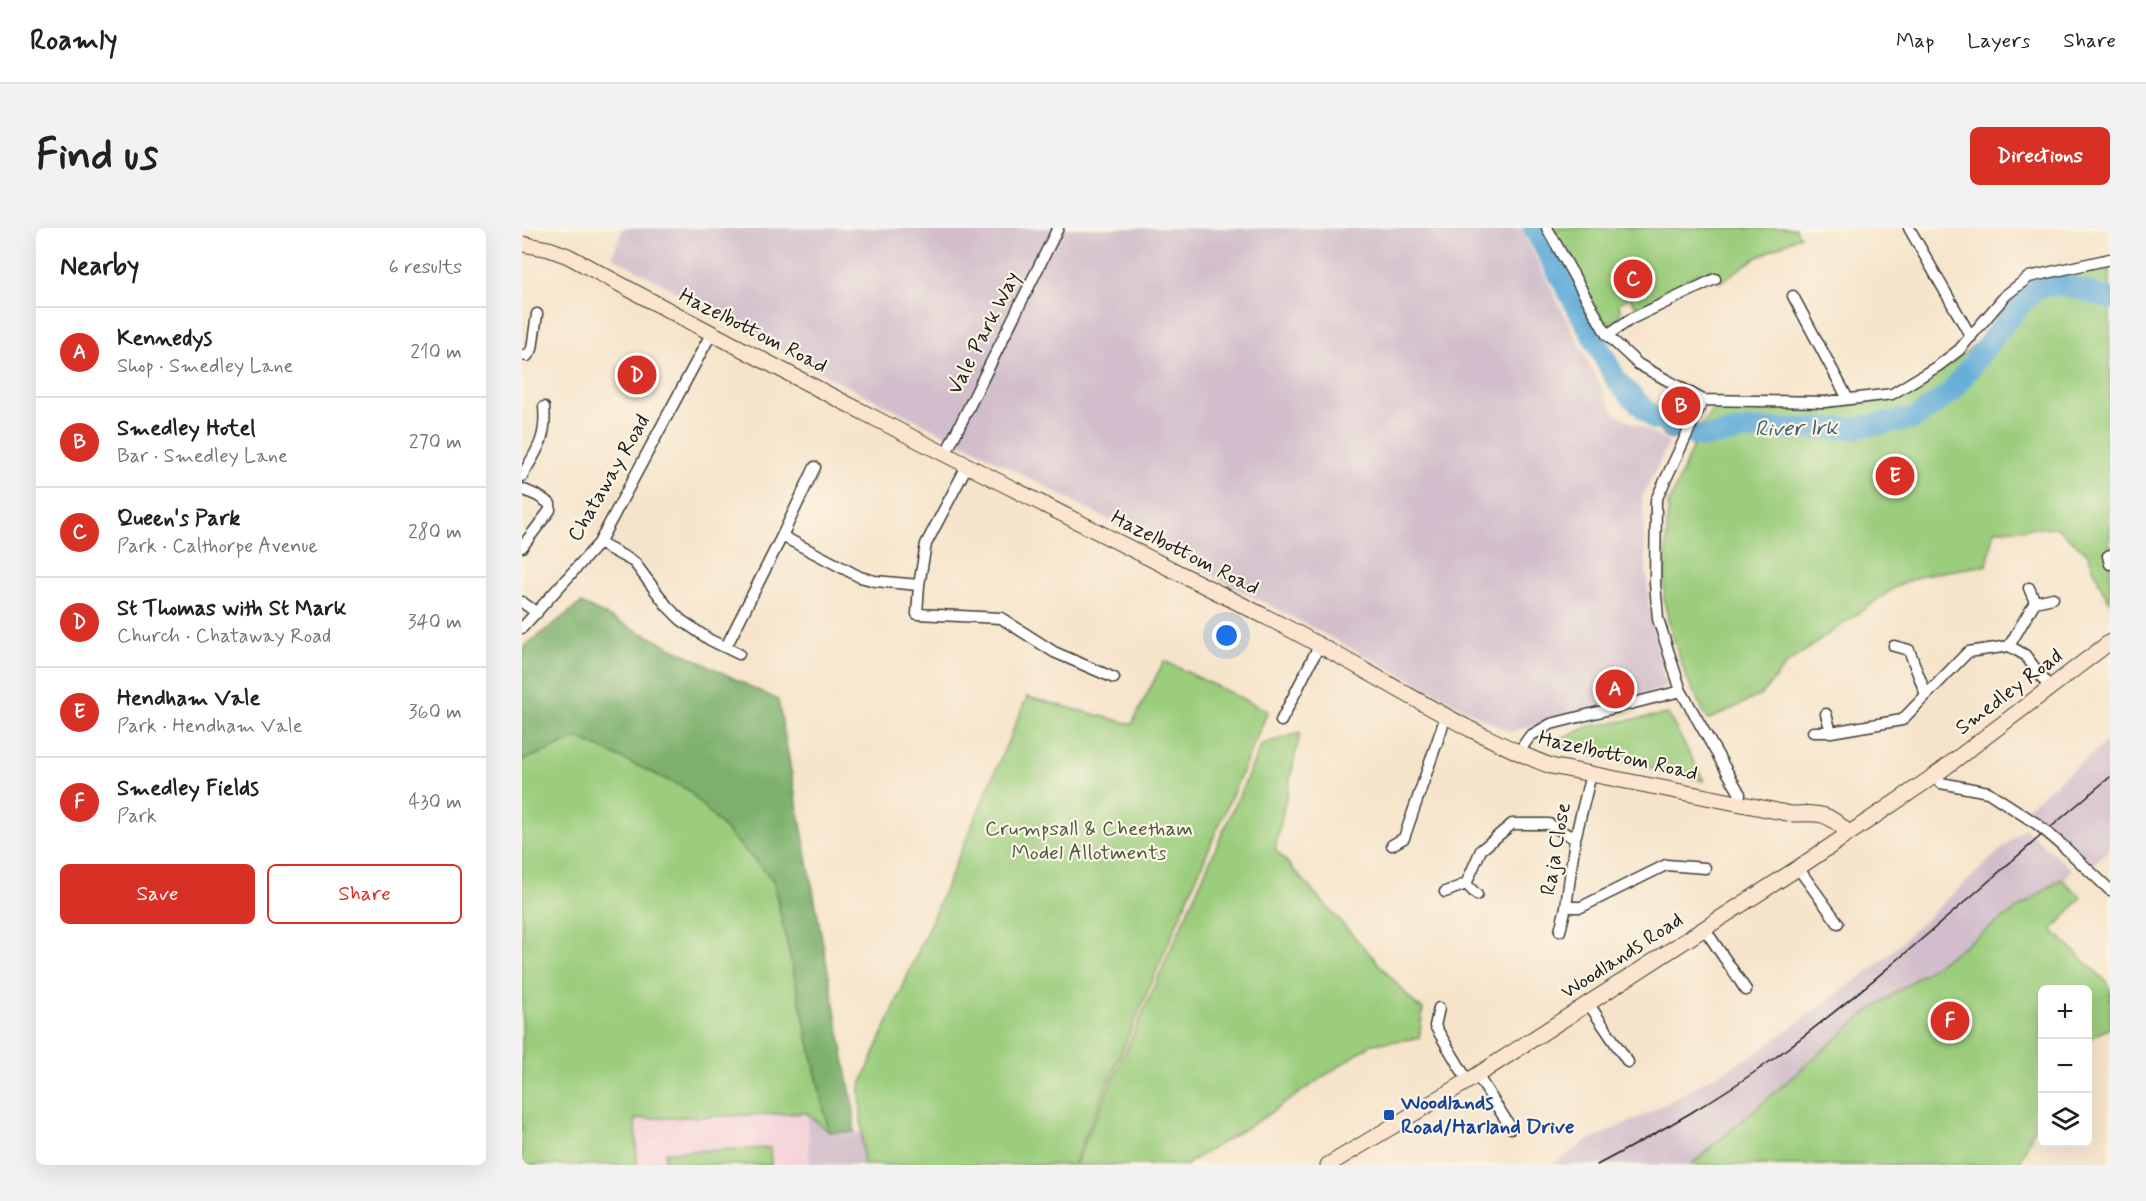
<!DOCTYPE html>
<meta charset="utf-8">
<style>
:root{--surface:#fff;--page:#f2f2f2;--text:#202124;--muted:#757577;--line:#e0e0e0;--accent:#d93025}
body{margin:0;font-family:Mynerve,sans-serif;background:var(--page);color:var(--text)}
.controls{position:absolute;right:18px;bottom:18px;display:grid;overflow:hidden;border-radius:9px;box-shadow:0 6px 24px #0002}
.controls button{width:54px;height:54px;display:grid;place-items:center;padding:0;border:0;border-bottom:2px solid var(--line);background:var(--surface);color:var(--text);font:30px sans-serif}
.you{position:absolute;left:705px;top:408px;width:21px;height:21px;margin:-15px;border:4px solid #fff;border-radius:50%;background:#1a73e8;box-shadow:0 0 0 9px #1a73e833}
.badge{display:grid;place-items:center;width:39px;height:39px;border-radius:50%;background:var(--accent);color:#fff;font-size:20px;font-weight:700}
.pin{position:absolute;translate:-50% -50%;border:3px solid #fff;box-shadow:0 2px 6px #0006}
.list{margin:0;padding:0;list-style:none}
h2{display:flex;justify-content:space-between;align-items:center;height:78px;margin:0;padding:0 24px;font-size:26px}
h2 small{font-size:20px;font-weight:400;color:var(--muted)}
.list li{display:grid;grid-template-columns:39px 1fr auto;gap:18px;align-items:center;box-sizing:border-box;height:90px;padding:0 24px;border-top:2px solid var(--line)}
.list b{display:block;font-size:22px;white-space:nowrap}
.list p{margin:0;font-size:20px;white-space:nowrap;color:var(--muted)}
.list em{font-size:20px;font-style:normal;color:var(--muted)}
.actions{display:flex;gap:12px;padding:18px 24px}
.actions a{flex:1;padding:14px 0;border:2px solid var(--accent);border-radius:9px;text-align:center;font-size:21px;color:var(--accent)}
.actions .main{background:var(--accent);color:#fff}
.icon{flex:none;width:33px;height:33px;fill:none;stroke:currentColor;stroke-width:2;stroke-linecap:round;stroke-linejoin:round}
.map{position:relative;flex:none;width:1588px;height:937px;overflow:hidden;border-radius:9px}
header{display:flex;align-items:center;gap:36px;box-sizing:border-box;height:84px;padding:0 30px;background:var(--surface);border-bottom:2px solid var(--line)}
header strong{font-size:28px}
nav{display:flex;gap:33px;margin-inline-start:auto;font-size:21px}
.intro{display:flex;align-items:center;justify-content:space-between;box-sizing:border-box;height:144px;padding:0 36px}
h1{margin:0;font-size:42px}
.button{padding:15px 27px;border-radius:9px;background:var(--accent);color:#fff;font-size:21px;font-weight:700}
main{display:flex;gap:36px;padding:0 36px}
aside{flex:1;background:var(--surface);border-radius:9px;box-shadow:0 6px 24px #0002}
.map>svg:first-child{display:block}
.built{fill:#f5cfd9}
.industrial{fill:#d1bdcb}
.green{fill:#9bcd7d;stroke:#5c744c;stroke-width:1.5}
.forest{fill:#7cb06c;stroke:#4c6644;stroke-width:1.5}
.water{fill:#5fabd8;stroke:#3e647a;stroke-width:1.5}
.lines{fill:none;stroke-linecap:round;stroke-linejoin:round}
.river{stroke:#5fabd8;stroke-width:22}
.street-casing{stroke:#3d3a36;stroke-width:13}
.secondary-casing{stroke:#3d3a36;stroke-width:17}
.street{stroke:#fff;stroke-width:10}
.secondary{stroke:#fbe5cf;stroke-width:15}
.tram{stroke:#1c1c1c;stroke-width:1.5}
.street-bridge-casing{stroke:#3d3a36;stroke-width:13;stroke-linecap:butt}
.street-bridge{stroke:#fff;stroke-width:10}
.transit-dot{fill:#1a4fb4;stroke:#fcf5e5;stroke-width:2}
.labels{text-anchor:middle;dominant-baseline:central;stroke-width:4.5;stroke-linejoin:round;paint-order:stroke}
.street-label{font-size:21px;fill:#1c1c1c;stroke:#fcf5e5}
.park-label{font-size:21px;fill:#485a3e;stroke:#fcf5e5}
.transit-label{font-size:21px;font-weight:bold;fill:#164399;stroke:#fcf5e5;text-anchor:start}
.water-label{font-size:22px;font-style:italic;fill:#3a5c71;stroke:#fcf5e5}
</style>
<header>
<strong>Roamly</strong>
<nav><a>Map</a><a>Layers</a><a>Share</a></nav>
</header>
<div class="intro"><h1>Find us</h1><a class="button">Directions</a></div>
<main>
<aside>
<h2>Nearby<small>6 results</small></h2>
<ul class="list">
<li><span class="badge">A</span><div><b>Kennedys</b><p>Shop · Smedley Lane</p></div><em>210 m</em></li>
<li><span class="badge">B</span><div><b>Smedley Hotel</b><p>Bar · Smedley Lane</p></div><em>270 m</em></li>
<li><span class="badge">C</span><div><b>Queen's Park</b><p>Park · Calthorpe Avenue</p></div><em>280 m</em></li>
<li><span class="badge">D</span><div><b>St Thomas with St Mark</b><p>Church · Chataway Road</p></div><em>340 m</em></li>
<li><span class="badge">E</span><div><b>Hendham Vale</b><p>Park · Hendham Vale</p></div><em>360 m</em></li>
<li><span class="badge">F</span><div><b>Smedley Fields</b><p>Park</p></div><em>430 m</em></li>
</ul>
<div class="actions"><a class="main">Save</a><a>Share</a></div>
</aside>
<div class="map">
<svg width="1588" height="937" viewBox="0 0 1588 937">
<rect width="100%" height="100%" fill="#fcf5e5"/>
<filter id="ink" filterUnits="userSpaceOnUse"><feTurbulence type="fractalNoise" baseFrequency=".0167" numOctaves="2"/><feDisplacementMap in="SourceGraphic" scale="12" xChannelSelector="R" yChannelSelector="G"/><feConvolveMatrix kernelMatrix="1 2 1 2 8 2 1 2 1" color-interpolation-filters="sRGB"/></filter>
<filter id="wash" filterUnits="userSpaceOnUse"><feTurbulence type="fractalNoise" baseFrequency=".008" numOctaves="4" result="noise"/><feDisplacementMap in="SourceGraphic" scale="24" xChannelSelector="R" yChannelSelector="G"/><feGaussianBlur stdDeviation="1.35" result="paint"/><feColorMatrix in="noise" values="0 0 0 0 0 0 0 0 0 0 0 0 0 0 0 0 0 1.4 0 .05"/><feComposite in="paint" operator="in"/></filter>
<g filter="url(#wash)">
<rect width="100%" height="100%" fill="#f6e4ca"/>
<path class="built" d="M 285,885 L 288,937 L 115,937 L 112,891 Z"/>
<path class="industrial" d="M 101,0 L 1000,0 L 1005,13 L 1092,185 L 1147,214 L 1120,270 L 1127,379 L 1144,460 L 987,504 L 447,218 L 309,150 L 90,28 Z
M 1588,511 L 1588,621 L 1571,637 L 1505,579 Z
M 1502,600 L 1549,641 L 1534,669 L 1207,937 L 1030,937 L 1065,913 L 1127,885 L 1234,825 L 1356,736 Z
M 285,885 L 308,904 L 340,904 L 341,937 L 288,937 Z"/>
<path class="green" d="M 1030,0 L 1273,0 L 1278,8 L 1232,31 L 1197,55 L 1189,42 L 1178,48 L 1177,45 L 1155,57 L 1155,61 L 1120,80 L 1114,78 L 1107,69 L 1096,76 L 1099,82 L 1096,92 L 1090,94 L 1082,94 Z
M 1588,35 L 1588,374 L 1579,359 L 1566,326 L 1534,299 L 1473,302 L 1465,337 L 1401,347 L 1375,358 L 1266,435 L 1239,467 L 1186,492 L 1164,449 L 1148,400 L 1142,372 L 1146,278 L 1179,199 L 1192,179 L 1302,179 L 1373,171 L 1430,135 L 1534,49 Z
M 642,433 L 746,483 L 551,937 L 341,937 L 338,859 L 505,469 L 610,496 Z
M 1146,486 L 1182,553 L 1028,516 L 1068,498 Z
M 778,505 L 753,621 L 894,777 L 901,781 L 897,810 L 850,816 L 739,891 L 669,933 L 666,937 L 553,937 L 740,516 Z
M 56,510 L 165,561 L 251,652 L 307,904 L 285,885 L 113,891 L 115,937 L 0,937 L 0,533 Z
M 1539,651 L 1560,669 L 1530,702 L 1586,755 L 1588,759 L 1588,800 L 1573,807 L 1566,815 L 1566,762 L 1520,762 L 1520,882 L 1497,937 L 1169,937 L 1344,785 Z
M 248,920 L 249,937 L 143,937 L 143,924 Z"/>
<path class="forest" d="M 59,375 L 256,472 L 332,884 L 332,904 L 307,904 L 251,652 L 165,561 L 56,510 L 0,533 L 0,420 Z"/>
<path class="water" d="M 1115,170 L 1150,198 L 1186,204 L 1203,198 L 1202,210 L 1178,216 L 1146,210 L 1107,178 Z"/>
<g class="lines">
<path class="river" d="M 1012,0 L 1096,155 L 1134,192
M 1172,207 L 1182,209 L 1223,202 L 1335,200 L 1394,190 L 1428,165 L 1485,92 L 1513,61 L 1530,57 L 1546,58 L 1588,71"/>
</g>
</g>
<g filter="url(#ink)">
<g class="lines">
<g class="street-casing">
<path id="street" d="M 1025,0 L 1085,107 L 1116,136 L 1181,172 L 1303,174 L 1370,166 L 1416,138 L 1437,122 L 1484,67 L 1507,49 L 1588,31
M 1387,0 L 1449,109
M 1271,68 L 1326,171
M 1085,107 L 1109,91 L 1193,51
M 0,127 L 5,128 L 10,121 L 15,86
M 1181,172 L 1134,272 L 1133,355 L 1136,391 L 1159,463 L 1218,566 L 1216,576
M 423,227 L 536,0
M 0,248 C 15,222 25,211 22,179
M 0,261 L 16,268 L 28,276 L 28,282 L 0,319
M 260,308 L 293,239
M 77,315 L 112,334 L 145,378 L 159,392 L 188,412 L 217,426
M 1588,327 L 1586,328 L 1588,336
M 397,357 L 395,386 L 479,390 L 532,424 L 592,450
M 0,374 L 15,385
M 1513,374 L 1531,370
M 0,400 L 77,315 L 189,106
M 1372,418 L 1387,422 L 1404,467
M 1487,418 L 1513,374 L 1507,360
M 204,419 L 260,308 L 338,349 L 353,353 L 397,357 L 404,316 L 445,238
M 1304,486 L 1309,504
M 759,493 L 798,416
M 1291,504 L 1309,504 L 1380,492 L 1446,424 L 1487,418 L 1503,427 L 1528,460
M 996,525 L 1008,508 L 1029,496 L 1159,463
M 1412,548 L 1419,555 L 1466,564 L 1515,596
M 870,617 L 882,610 L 924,488
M 1540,617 L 1588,662
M 1276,640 L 1316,695
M 944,656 L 955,667
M 923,664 L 944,656 L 959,622 L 990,596 L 1027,596 L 1053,611
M 1044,679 L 1059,679 L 1144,637 L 1183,640
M 1182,700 L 1224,762
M 1038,703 L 1044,679 L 1053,611 L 1069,546
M 1066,775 L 1106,834
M 917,780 L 913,798 L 946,853
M 955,847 L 989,900"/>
</g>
<g class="secondary-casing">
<path id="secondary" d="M 0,16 L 27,21 L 46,28 C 277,154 513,272 748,391 C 816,425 881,466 948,501 C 975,514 1001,528 1029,538 L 1270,586 C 1298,585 1306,584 1326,605
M 806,937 L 946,853 L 1276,640 L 1412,548 L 1588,414"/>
</g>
<use href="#street" class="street"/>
<use href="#secondary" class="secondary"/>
<path class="tram" d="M 1075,937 C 1137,904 1198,870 1254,829 C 1371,742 1476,642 1588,549"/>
<g class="street-bridge-casing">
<path id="street-bridge" d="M 1515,596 L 1540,617"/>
</g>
<use href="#street-bridge" class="street-bridge"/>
</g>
</g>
<rect class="transit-dot" x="861" y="881" width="12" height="12" rx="3"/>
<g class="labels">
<g class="street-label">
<text transform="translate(231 103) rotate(27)">Hazelbottom Road</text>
<text transform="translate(462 105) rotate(-63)">Vale Park Way</text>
<text transform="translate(87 250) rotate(-60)">Chataway Road</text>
<text transform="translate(663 325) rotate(27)">Hazelbottom Road</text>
<text transform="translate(1487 464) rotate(-37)">Smedley Road</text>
<text transform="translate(1096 528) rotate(13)">Hazelbottom Road</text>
<text transform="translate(1034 621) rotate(-80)">Raja Close</text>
<text transform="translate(1100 728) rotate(-33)">Woodlands Road</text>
</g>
<g class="park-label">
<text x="567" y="601">Crumpsall &amp; Cheetham<tspan x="567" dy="24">Model Allotments</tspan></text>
</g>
<g class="transit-label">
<text x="879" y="875">Woodlands<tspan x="879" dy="24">Road/Harland Drive</tspan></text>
</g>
<g class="water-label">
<text transform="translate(1274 201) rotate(-1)">River Irk</text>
</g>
</g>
</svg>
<div class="controls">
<button>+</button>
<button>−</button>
<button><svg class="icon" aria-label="layers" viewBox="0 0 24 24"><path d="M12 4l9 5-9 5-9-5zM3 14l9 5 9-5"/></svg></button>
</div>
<div class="you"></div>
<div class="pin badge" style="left:1093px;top:461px">A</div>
<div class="pin badge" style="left:1159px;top:178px">B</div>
<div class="pin badge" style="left:1111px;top:51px">C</div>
<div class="pin badge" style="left:115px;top:147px">D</div>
<div class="pin badge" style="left:1373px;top:248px">E</div>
<div class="pin badge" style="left:1428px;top:793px">F</div>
</div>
</main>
